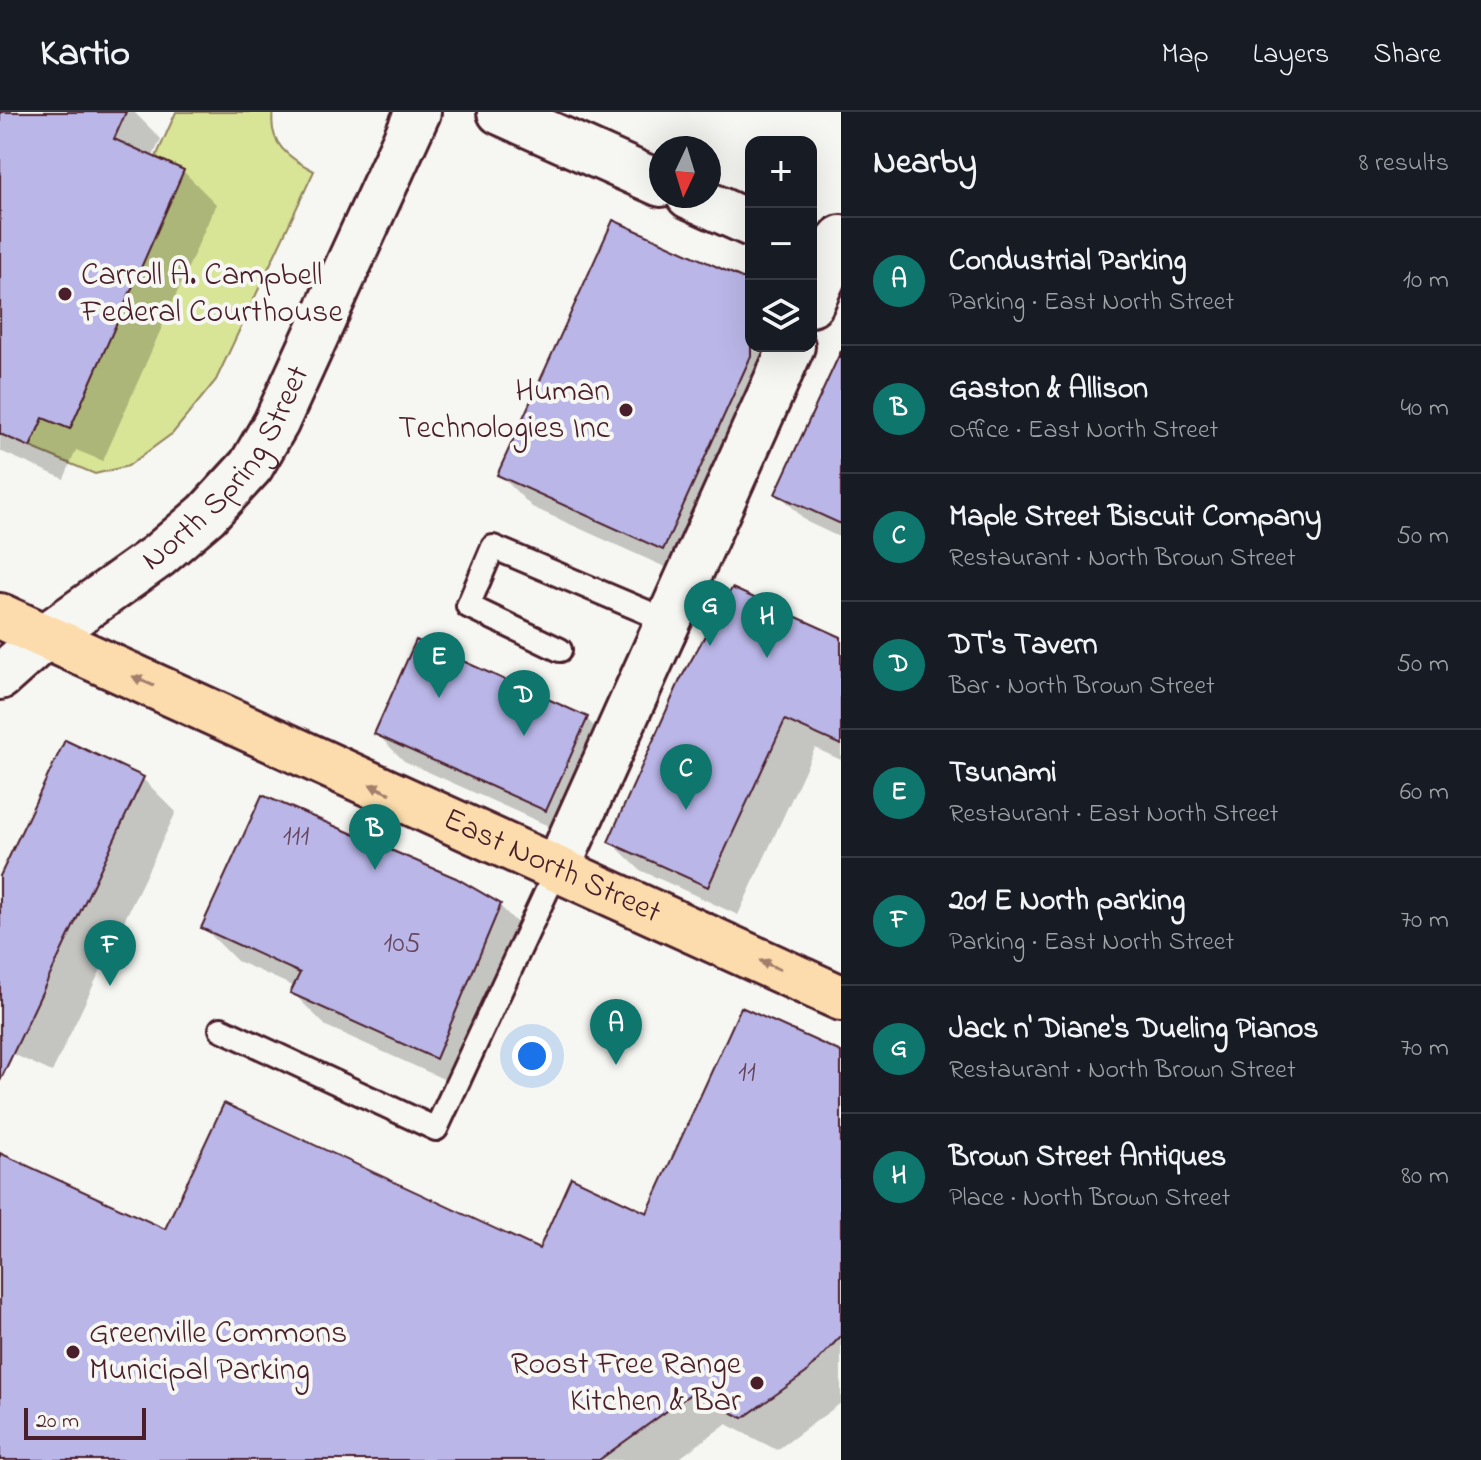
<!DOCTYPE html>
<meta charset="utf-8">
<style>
:root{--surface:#171b24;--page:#242831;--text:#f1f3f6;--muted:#9ea1a6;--line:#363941;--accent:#0f766e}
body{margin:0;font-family:"Indie Flower",sans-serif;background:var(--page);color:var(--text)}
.controls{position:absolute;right:24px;top:24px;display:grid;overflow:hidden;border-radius:16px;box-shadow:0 8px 32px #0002}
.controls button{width:72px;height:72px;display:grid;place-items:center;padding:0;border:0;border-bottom:2px solid var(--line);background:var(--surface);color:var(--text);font:40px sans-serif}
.compass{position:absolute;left:649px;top:24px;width:72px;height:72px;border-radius:50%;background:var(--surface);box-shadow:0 8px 32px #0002;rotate:184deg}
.scale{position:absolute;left:24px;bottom:20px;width:122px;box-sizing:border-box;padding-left:8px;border:4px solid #4a1f2b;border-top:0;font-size:22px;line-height:28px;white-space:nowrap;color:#4a1f2b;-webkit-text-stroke:6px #f6f6f2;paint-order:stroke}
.you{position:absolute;left:532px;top:944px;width:28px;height:28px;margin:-20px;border:6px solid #fff;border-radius:50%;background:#1a73e8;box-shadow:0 0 0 12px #1a73e833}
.badge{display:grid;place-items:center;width:52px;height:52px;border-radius:50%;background:var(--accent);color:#fff;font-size:26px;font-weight:700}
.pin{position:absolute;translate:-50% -66px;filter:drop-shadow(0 2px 4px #0008)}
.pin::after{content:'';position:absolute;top:42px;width:28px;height:24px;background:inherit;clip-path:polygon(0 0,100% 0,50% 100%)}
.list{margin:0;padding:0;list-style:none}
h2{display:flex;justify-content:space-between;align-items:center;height:104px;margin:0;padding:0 32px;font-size:34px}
h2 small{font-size:26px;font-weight:400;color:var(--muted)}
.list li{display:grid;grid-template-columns:52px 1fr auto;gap:24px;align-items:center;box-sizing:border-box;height:128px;padding:0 32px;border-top:2px solid var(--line)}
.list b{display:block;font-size:30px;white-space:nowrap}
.list p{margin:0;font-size:26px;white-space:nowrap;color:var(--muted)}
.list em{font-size:26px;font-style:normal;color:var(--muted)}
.icon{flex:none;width:44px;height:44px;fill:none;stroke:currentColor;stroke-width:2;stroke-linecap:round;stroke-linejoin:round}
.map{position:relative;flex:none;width:841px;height:1348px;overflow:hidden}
header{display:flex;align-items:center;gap:48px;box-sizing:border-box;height:112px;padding:0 40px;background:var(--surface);border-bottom:2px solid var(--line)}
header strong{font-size:38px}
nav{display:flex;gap:44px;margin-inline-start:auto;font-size:28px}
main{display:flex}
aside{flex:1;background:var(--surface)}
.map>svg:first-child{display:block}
.green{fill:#d8e496;stroke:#918260;stroke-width:2}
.shadow{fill:#0003}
.building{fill:#bab6e8;stroke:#4a1f2b;stroke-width:2}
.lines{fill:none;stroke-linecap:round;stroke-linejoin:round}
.service-casing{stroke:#4a1f2b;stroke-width:28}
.minor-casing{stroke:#4a1f2b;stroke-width:50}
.tertiary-casing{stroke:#4a1f2b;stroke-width:50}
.primary-casing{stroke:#4a1f2b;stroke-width:50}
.service{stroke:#f6f6f2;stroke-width:22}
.minor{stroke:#f6f6f2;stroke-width:44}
.tertiary{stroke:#f6f6f2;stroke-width:44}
.primary{stroke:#fcdcac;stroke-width:44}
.oneway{fill:#a37e6c}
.poi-dot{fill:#4a1f2b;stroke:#f6f6f2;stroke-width:3}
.labels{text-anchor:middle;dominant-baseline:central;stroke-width:8;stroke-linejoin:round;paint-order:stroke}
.number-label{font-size:28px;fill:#66455a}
.poi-label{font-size:32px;fill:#4a1f2b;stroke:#f6f6f2;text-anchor:start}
.street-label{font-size:32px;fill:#4a1f2b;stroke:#f6f6f2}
</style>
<header>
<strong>Kartio</strong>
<nav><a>Map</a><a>Layers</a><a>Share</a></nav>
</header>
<main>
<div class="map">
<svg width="841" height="1348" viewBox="0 0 841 1348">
<rect width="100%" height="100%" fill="#f6f6f2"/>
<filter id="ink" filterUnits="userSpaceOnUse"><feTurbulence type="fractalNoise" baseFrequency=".0125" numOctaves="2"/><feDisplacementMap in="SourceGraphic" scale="16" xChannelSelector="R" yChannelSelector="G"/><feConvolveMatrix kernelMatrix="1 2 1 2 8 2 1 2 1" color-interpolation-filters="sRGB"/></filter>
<g filter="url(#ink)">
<path class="green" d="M 176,0 L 273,0 C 268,32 289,46 314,59 L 216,268 L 173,321 L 128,354 L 95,362 L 30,335 L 43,306 L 70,317 L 183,58 L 156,45 Z"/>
<path class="shadow" d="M 0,0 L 134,0 L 161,27 L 152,46 L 183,59 L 216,92 L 103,349 L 76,338 L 64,367 L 0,339 Z
M 751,172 L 751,234 L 803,234 L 696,469 L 532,395 L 499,362 Z
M 841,244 L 841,426 L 807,410 L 778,381 Z
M 841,528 L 841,648 L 815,636 L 738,803 L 640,758 L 610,729 Z
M 587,607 L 614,634 L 573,725 L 404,649 L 377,622 Z
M 143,667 L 176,700 L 52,960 L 0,936 L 0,769 Z
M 500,794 L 533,827 L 470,979 L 326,914 L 293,881 L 295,875 L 237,849 L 204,816 Z
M 841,942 L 841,1291 L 777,1338 L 726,1312 L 677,1348 L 0,1348 L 0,1043 L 166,1119 L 540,1139 L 648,1103 Z"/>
<path class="building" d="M 0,0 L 126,0 L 114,27 L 184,58 L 70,317 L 43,306 L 30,335 L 0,322 Z
M 613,108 L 751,170 L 751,244 L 663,438 L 497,363 Z
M 841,239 L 841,412 L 775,382 Z
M 732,476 L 841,525 L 841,633 L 785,608 L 708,775 L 608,730 L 680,568 Z
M 416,528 L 588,605 L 546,699 L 374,622 Z
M 65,628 L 144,665 L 0,969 L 0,764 Z
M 262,683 L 456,766 L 501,792 L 436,947 L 290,881 L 300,861 L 201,816 Z
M 741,895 L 841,940 L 841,1224 L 806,1261 L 743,1306 L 692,1281 L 599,1348 L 0,1348 L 0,1041 L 165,1117 L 224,991 L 539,1137 L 571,1065 L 647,1101 Z"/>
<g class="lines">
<g class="service-casing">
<path id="service" d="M 560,538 L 468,494 L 493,435 L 668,509
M 221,917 L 436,1017 L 557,757"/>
</g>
<g class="minor-casing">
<path id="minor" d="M 500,0 L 661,72
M 689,84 L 751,112
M 811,192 L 841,126
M 557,757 L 792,234"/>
</g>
<g class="tertiary-casing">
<g id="tertiary">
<path id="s1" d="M 0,565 L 46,524 L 158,444 L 207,402 L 251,354 L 276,311 L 418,0"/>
</g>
</g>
<g class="primary-casing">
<g id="primary">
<path id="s2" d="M 0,504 L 841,886"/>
</g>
</g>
<use href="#service" class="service"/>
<use href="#minor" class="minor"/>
<use href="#tertiary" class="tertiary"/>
<use href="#primary" class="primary"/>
</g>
<defs><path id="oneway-solid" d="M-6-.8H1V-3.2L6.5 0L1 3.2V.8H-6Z" transform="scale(2)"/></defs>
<g class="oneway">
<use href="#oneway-solid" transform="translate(143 569) rotate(-156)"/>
<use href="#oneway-solid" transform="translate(380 677) rotate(-156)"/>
<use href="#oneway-solid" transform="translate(770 853) rotate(-156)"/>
</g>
</g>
<g class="poi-dot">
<circle cx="65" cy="182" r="8"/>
<circle cx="626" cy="298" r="8"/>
<circle cx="73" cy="1240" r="8"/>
<circle cx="757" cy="1271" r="8"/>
</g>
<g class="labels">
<g class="number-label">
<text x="296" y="725">111</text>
<text x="402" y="832">105</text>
<text x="747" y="961">11</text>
</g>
<g class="poi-label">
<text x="81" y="164">Carroll A. Campbell<tspan x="81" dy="37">Federal Courthouse</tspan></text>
<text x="610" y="280" text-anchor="end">Human<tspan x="610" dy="37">Technologies Inc</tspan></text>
<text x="89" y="1222">Greenville Commons<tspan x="89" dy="37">Municipal Parking</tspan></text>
<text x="741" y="1253" text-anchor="end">Roost Free Range<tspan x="741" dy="37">Kitchen &amp; Bar</tspan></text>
</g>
<g class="street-label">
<text stroke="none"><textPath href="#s1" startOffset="312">North Spring Street</textPath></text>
<text stroke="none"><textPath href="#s2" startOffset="606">East North Street</textPath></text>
</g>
</g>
</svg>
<div class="controls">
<button>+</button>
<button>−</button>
<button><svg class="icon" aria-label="layers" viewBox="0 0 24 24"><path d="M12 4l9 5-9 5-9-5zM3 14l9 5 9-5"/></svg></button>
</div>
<svg class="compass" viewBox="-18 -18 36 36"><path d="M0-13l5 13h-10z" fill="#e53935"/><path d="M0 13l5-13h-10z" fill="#9ea1a6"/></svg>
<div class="scale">20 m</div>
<div class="you"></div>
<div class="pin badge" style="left:616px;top:953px">A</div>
<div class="pin badge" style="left:375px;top:758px">B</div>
<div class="pin badge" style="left:686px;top:698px">C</div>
<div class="pin badge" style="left:524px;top:624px">D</div>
<div class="pin badge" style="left:439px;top:586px">E</div>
<div class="pin badge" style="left:110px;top:874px">F</div>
<div class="pin badge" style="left:710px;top:534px">G</div>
<div class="pin badge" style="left:767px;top:546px">H</div>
</div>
<aside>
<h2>Nearby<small>8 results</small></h2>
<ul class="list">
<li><span class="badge">A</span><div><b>Condustrial Parking</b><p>Parking · East North Street</p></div><em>10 m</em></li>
<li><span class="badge">B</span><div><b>Gaston &amp; Allison</b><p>Office · East North Street</p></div><em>40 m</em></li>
<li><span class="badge">C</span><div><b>Maple Street Biscuit Company</b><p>Restaurant · North Brown Street</p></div><em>50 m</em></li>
<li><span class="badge">D</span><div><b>DT's Tavern</b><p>Bar · North Brown Street</p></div><em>50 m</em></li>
<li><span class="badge">E</span><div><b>Tsunami</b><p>Restaurant · East North Street</p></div><em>60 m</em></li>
<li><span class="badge">F</span><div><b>201 E North parking</b><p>Parking · East North Street</p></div><em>70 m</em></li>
<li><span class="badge">G</span><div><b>Jack n' Diane's Dueling Pianos</b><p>Restaurant · North Brown Street</p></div><em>70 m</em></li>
<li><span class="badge">H</span><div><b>Brown Street Antiques</b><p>Place · North Brown Street</p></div><em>80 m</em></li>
</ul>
</aside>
</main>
